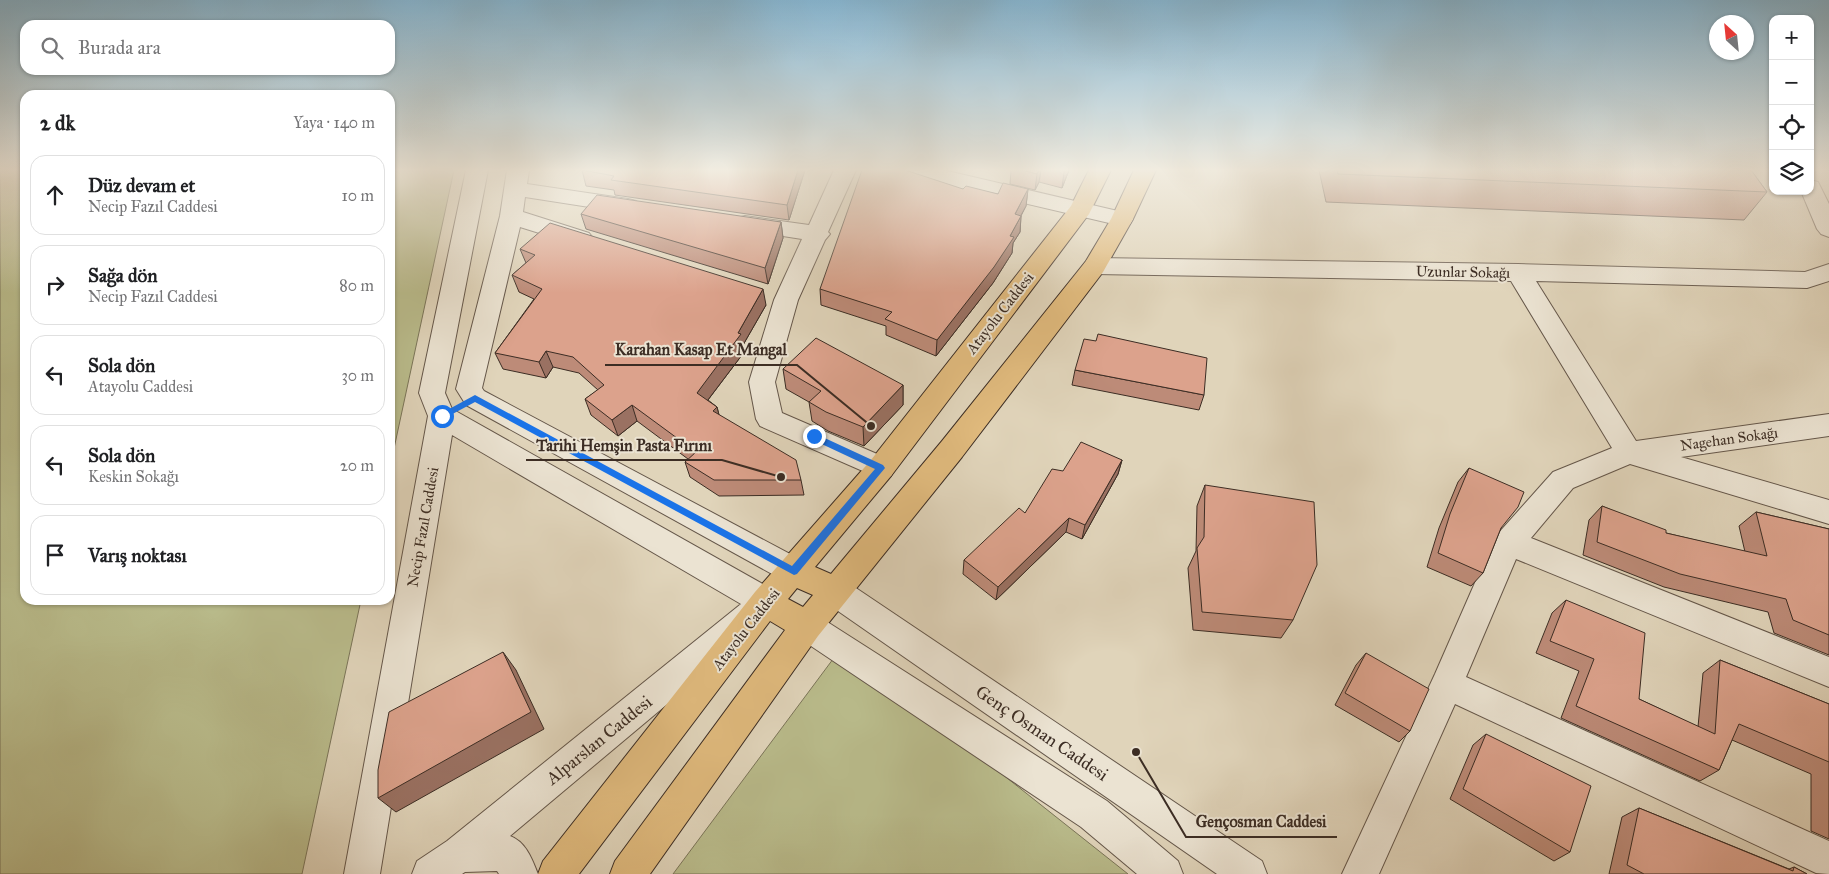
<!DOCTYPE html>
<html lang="tr">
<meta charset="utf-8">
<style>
:root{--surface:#fff;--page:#f6f6f6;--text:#202124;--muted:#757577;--line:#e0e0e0}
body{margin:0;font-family:"IM FELL Great Primer",serif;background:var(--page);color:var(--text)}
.controls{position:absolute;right:15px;top:15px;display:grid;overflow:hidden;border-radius:10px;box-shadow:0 1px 4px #0004}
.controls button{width:45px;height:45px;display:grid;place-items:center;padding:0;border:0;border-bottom:1px solid var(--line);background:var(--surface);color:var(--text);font:25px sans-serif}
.compass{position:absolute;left:1709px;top:15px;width:45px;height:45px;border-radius:50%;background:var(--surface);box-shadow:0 1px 4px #0004;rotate:333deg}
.stop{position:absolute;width:15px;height:15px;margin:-11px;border:4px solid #1a73e8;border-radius:50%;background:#fff}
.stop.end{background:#1a73e8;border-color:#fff;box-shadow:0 1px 5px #0008}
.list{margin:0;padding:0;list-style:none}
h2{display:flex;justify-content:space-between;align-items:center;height:65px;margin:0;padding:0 20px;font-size:21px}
h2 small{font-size:16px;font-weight:400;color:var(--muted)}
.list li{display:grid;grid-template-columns:32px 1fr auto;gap:15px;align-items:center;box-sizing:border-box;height:80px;margin:0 10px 10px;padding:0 10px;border:1px solid var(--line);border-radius:15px}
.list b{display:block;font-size:19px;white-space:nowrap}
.list p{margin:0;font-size:16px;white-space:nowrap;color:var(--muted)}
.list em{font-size:16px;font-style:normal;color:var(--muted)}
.icon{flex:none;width:28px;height:28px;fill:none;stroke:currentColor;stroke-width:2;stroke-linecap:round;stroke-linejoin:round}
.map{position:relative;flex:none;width:1829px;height:874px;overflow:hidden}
.search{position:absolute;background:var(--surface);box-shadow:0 1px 4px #0004;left:20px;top:20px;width:375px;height:55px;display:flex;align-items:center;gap:12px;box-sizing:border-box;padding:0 18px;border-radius:15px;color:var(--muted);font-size:19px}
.panel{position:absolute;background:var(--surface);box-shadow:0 1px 4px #0004;left:20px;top:90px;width:375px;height:515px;border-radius:15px}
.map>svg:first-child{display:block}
.green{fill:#b9bb8b;stroke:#7a7458}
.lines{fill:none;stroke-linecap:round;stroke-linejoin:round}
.minor-casing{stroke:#65574a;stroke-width:2}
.major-casing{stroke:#3c2d24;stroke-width:2}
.minor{fill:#ebe3d2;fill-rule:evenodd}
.major{fill:#e0ba7d;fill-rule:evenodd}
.wall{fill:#bd8b78;stroke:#3c2d24}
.shaded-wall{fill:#9a7162;stroke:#3c2d24}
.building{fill:#dca28c;stroke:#3c2d24}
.route{fill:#1a73e8}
.labels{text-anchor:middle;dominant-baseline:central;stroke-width:4;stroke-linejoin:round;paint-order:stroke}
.street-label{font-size:15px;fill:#3c2d24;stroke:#ebe3d2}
.near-street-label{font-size:18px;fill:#3c2d24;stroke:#ebe3d2}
.leader{fill:none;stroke:#3c2d24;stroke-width:2}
.callout-dot{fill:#3c2d24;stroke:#ebe3d2;stroke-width:2}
.callout-label{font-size:16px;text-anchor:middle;font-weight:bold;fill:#3c2d24;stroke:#ebe3d2;stroke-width:4;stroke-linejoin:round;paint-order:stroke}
</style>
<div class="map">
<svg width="1829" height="874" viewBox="0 0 1829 874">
<rect width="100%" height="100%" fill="#e0d4ba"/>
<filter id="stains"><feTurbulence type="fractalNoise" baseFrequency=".004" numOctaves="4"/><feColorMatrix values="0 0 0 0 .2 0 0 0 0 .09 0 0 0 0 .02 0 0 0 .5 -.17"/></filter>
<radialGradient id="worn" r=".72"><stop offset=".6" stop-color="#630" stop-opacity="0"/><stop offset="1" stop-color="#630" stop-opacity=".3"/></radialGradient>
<path class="green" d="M 0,170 L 25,170 L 25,600 L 361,600 L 302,874 L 0,874 Z
M 390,170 L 454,170 L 390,467 Z
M 842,647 L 1128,874 L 673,874 Z"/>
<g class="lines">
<g class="minor-casing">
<path id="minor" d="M 466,170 L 488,170 L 445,393 L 452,409 L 777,592 L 782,602 L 777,612 L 510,836 C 526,842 532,859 538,874 L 499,874 L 497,871 L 465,872 L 462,874 L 412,874 L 417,861 L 447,841 L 741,604 L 452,435 L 380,874 L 344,874 L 428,416 L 419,393 Z
M 507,170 L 529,170 L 527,184 L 628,199 L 636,201 L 639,206 L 636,211 L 628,213 L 525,197 L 523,212 L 589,233 L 593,238 L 589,243 L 581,246 L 520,227 L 482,388 L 484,391 L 805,562 L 809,571 L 805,580 L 794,584 L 783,580 L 466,405 L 456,389 L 500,216 Z
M 834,170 L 856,170 L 828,232 L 830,234 L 825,240 L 798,300 L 775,382 L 782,413 L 891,460 L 895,468 L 891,476 L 881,479 L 760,426 L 756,419 L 749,382 L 774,300 L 802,239 L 745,230 L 737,228 L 734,223 L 737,218 L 745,216 L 809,225 Z
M 901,170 L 943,170 L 1122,212 L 1130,214 L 1133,219 L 1130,224 L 1122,226 L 912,177 L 904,175 Z
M 1810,180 L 1818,182 L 1829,204 L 1829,237 L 1821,234 L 1817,229 L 1801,191 L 1810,191 Z
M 1095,258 L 1518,264 L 1805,272 L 1829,264 L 1829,281 L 1807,288 L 1536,281 L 1636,441 L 1829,414 L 1829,436 L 1681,457 L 1829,500 L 1829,524 L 1630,464 L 1573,488 L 1531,538 L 1829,657 L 1829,687 L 1516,559 L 1466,677 L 1829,841 L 1829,874 L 1816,873 L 1455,704 L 1379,874 L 1342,874 L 1435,674 L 1495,537 L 1553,472 L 1612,448 L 1511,281 L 1095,274 L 1087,272 L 1083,266 L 1087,260 Z
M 836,578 L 847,582 L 1262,861 L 1267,874 L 1217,874 L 825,602 L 821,592 L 825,582 Z
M 807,612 L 818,616 L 1107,801 L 1178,861 L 1183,874 L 1137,874 L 1081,827 L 796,636 L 791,626 L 796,616 Z"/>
</g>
<g class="major-casing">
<path id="major" d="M 1089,170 L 1111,170 L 1089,214 L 891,476 L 815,567 L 831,574 L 942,441 L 1086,261 L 1111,219 L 1134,170 L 1156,170 L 1133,219 L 1103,272 L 962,457 L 818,636 L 650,874 L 610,874 L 615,861 L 785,630 L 770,621 L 579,874 L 538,874 L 543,861 L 755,592 L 871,460 L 1071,206 ZM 797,588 L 813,595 L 803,607 L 788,599 Z"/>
</g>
<use href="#minor" class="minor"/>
<use href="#major" class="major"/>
</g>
<path class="wall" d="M 582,170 L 805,170 L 789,220 L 615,195 L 614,190 L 586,186 Z
M 1011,170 L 1069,170 L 1062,188 L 1039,182 L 1035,190 L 1010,184 Z
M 1319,170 L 1751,170 L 1767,192 L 1744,220 L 1326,202 Z
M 963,189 L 998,194 L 1028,189 L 1026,206 L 1021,216 L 1020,232 L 1013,243 L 1012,253 L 993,283 L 936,356 L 886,335 L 886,326 L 821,305 L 820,289 Z
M 581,214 L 781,222 L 783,238 L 768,284 L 586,229 Z
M 520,249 L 766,305 L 743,345 L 745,351 L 708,400 L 717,407 L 719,415 L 801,480 L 804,495 L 719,496 L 690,477 L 685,462 L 688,459 L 637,421 L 618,436 L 591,415 L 585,399 L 598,390 L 579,373 L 553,367 L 546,378 L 503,369 L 495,353 L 534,299 L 519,292 L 512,275 L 526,263 Z
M 783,369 L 903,385 L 903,405 L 864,446 L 828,431 L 812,421 L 809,402 L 786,389 Z
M 1075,370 L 1204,395 L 1199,410 L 1072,385 Z
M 1122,460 L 1118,474 L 1082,539 L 1066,532 L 996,600 L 963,574 L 964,560 L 1025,513 Z
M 1469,468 L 1501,528 L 1483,573 L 1471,586 L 1427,567 L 1439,528 L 1458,482 Z
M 1205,485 L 1293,620 L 1281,638 L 1193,630 L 1188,568 L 1196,551 L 1197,506 Z
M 1602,506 L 1666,533 L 1745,552 L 1739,526 L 1756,512 L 1829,529 L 1829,655 L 1774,633 L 1768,612 L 1664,587 L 1583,555 L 1589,520 Z
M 1566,600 L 1639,699 L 1698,727 L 1703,673 L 1720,660 L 1829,704 L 1829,839 L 1811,831 L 1811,774 L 1732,740 L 1719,770 L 1700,781 L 1561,718 L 1579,671 L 1536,653 L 1552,613 Z
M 1366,653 L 1410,731 L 1399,742 L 1335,705 L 1356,665 Z
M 1486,734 L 1570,852 L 1554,861 L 1450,799 L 1473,745 Z
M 1639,808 L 1789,869 L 1794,867 L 1807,874 L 1609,874 L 1622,817 Z"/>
<path class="shaded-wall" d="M 798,170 L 805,170 L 789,220 L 787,205 Z
M 1039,170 L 1041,170 L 1039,182 L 1035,190 L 1037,174 Z
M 1065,170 L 1069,170 L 1062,188 L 1064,172 Z
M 1028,189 L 1026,206 L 1013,230 L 1015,214 Z
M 1021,216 L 1020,232 L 1013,243 L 1012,253 L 993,283 L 936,356 L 937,340 L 1010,236 Z
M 781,222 L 783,238 L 768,284 L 765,268 Z
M 763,289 L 766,305 L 743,345 L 745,351 L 701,409 L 697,393 L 738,333 Z
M 546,351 L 553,367 L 546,378 L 539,362 Z
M 903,385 L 903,405 L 864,446 L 863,427 Z
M 632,405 L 637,421 L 618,436 L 612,420 Z
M 717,407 L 721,423 L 713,411 Z
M 1122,460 L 1118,474 L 1082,539 L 1085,525 Z
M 1069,518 L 1066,532 L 996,600 L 998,587 Z
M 503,652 L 516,670 L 544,729 L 396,812 L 378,798 Z"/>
<path class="building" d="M 582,170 L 798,170 L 787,205 L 611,180 L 614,176 Z
M 862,170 L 905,170 L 963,189 L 966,186 L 998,194 L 1003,183 L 1028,189 L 1015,214 L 1021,216 L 1010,236 L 1014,237 L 994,267 L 937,340 L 885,319 L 892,312 L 820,289 Z
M 1022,170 L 1039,170 L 1037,174 Z
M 1337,170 L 1751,170 L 1767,192 L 1338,174 Z
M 597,195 L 781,222 L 765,268 L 581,214 Z
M 550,223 L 763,289 L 738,333 L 741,334 L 697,393 L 717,407 L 713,411 L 796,460 L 801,480 L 714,480 L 685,462 L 696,452 L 632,405 L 612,420 L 585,399 L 604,385 L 573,357 L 546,351 L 539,362 L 495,353 L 542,289 L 512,275 L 535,255 L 520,249 Z
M 1098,334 L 1207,358 L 1204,395 L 1075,370 L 1084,339 L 1096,341 Z
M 816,338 L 903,385 L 863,427 L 826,412 L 809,402 L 821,391 L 783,369 Z
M 1081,442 L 1122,460 L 1085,525 L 1069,518 L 998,587 L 964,560 L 1019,508 L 1025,513 L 1052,469 L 1063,471 Z
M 1469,468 L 1524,492 L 1518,507 L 1501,528 L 1483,573 L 1438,553 L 1450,514 Z
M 1205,485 L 1314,502 L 1317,565 L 1293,620 L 1202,612 L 1197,548 L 1204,537 Z
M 1602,506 L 1666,530 L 1666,533 L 1767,556 L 1756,512 L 1829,529 L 1829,635 L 1793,620 L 1786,599 L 1680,574 L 1597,542 Z
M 1566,600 L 1645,633 L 1639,699 L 1715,734 L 1720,660 L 1829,704 L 1829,762 L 1739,724 L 1719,770 L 1576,706 L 1594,659 L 1550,641 Z
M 503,652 L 531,712 L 378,798 L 378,770 L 389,712 Z
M 1366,653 L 1429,689 L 1410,731 L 1345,693 Z
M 1486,734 L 1591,786 L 1570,852 L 1463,789 Z
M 1639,808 L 1793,871 L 1794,867 L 1807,874 L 1644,874 L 1627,865 Z"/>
<linearGradient id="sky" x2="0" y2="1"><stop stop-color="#86b6d2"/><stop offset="0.58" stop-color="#f1ece0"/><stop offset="1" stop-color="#f1ece0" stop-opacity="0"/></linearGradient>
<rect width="1829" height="293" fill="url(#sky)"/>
<path class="route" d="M 475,395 L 792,566 L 875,469 L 811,439 L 811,434 L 816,434 L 883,465 L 885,468 L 797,574 L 794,575 L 475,402 L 445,418 L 440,418 L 440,414 Z"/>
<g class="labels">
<g class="street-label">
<text transform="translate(1463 272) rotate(1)">Uzunlar Sokağı</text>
<text transform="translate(1000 313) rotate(-52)">Atayolu Caddesi</text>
<text transform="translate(1729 439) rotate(-8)">Nagehan Sokağı</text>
<text transform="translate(423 527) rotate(-80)">Necip Fazıl Caddesi</text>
<text transform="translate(746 629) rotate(-52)">Atayolu Caddesi</text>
</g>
<g class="near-street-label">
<text transform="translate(1042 733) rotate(34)">Genç Osman Caddesi</text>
<text transform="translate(599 740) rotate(-39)">Alparslan Caddesi</text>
</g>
</g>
<path class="leader" d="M871 426L797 365H605M781 477L722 460H526M1136 752L1186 837H1337"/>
<g class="callout-dot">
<circle cx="871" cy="426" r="5"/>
<circle cx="781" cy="477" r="5"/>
<circle cx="1136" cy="752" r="5"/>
</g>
<g class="callout-label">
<text x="701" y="355">Karahan Kasap Et Mangal</text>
<text x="624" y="451">Tarihi Hemşin Pasta Fırını</text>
<text x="1261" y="827">Gençosman Caddesi</text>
</g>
<rect width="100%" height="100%" filter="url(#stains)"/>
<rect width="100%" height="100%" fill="url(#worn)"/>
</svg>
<div class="controls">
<button>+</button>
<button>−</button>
<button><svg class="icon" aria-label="locate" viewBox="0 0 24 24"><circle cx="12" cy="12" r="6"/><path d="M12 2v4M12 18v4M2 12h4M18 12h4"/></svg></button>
<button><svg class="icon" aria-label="layers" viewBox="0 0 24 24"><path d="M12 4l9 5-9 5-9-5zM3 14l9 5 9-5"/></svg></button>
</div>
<svg class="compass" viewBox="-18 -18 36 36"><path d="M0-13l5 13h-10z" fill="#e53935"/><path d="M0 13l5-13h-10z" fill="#757577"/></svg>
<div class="stop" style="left:442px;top:416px"></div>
<div class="stop end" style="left:814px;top:436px"></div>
<div class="search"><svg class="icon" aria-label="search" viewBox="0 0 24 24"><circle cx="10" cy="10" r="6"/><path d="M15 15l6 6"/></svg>Burada ara</div>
<section class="panel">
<h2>2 dk<small>Yaya · 140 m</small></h2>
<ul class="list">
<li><svg class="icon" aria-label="ahead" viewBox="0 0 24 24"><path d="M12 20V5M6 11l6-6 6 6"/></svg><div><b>Düz devam et</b><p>Necip Fazıl Caddesi</p></div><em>10 m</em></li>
<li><svg class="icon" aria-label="right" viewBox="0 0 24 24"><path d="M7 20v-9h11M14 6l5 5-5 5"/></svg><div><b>Sağa dön</b><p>Necip Fazıl Caddesi</p></div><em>80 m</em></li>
<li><svg class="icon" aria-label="left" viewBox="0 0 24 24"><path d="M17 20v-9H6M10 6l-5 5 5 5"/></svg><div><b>Sola dön</b><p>Atayolu Caddesi</p></div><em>30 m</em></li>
<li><svg class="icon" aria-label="left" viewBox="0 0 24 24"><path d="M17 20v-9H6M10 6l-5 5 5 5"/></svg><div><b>Sola dön</b><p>Keskin Sokağı</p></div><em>20 m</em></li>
<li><svg class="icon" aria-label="arrive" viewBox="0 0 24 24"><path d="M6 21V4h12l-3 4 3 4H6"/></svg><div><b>Varış noktası</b></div></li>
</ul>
</section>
</div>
